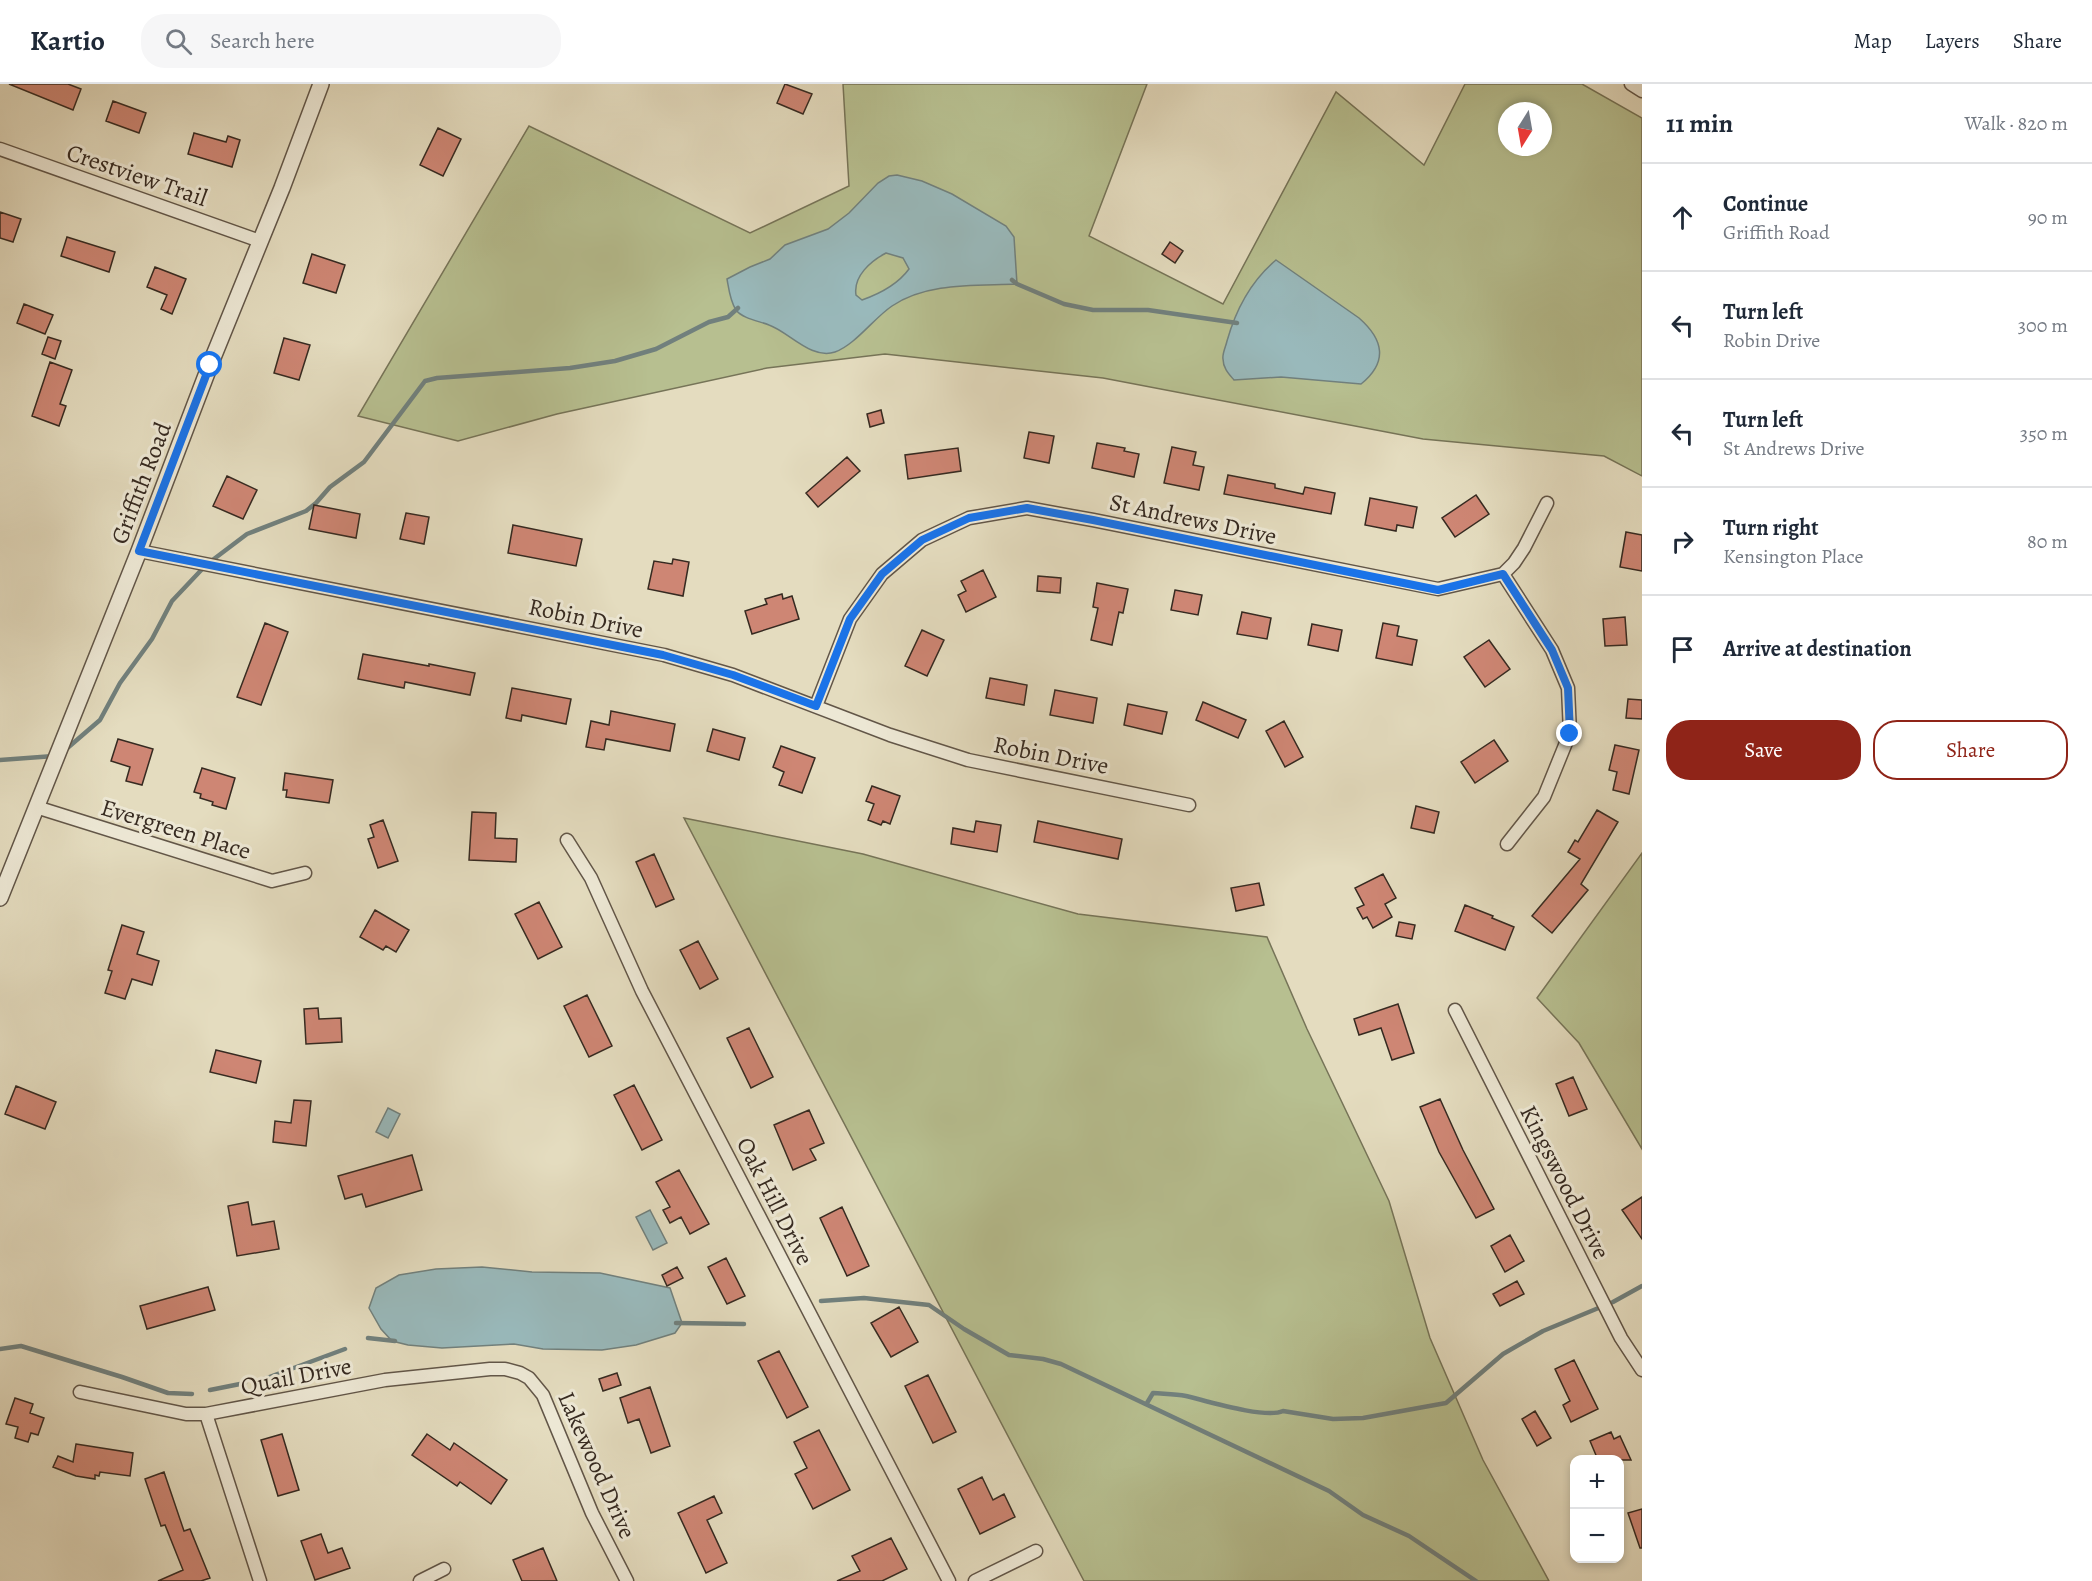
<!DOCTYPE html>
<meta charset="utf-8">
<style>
:root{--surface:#fff;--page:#f6f6f7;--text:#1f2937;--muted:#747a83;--line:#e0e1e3;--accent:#8f2418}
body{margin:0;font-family:Alegreya,serif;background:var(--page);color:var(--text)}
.controls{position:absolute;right:18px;bottom:18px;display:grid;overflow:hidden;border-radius:12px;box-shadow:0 3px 9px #0003}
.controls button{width:54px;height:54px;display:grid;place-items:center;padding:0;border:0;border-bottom:2px solid var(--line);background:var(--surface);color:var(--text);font:30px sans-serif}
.compass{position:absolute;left:1498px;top:18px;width:54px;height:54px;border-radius:50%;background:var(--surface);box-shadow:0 3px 9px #0003;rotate:191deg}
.stop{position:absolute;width:18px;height:18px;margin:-14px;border:4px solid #1a73e8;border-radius:50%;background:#fff}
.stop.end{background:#1a73e8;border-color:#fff;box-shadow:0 2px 6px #0008}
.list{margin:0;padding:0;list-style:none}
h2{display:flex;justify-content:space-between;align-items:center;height:78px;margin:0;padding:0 24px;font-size:26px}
h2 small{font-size:20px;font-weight:400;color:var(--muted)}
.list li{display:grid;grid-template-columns:39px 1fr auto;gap:18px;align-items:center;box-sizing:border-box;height:108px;padding:0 24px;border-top:2px solid var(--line)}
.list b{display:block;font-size:22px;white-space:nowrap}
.list p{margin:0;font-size:20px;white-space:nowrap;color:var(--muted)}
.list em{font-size:20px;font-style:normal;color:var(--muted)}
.actions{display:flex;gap:12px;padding:18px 24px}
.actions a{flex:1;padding:14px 0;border:2px solid var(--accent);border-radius:24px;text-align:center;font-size:21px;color:var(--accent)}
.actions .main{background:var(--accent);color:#fff}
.icon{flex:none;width:33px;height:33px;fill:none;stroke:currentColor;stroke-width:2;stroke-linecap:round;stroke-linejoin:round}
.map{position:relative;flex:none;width:1642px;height:1497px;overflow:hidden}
header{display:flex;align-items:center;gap:36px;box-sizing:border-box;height:84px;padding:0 30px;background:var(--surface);border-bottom:2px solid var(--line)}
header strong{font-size:28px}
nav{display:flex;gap:33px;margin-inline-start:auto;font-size:21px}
.search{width:420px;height:54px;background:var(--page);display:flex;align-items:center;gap:15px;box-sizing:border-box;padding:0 21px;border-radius:24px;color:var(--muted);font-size:22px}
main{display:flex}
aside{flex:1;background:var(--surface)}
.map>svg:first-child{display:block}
.green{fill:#b7bf90;stroke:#767458;stroke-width:1.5;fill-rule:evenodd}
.water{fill:#99b9bb;stroke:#71807d;stroke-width:1.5;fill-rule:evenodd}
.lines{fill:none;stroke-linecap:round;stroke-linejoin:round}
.stream{stroke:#71807d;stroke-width:4.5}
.building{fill:#ce8674;stroke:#362a21;stroke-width:1.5}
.minor-casing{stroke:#625648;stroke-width:15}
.tertiary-casing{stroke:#625648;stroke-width:18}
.minor{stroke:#ede8d5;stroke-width:12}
.tertiary{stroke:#ede8d5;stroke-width:15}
.route{stroke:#1a73e8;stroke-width:8}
.labels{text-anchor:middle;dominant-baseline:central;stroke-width:6;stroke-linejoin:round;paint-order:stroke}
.street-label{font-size:24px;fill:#362a21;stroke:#ede8d5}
</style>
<header>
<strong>Kartio</strong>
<div class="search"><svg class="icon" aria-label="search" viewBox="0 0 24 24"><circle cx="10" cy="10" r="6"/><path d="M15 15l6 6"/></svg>Search here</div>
<nav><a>Map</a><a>Layers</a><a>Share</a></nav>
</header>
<main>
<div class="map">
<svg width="1642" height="1497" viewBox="0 0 1642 1497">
<rect width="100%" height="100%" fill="#e4dcbf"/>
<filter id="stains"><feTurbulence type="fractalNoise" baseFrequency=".00333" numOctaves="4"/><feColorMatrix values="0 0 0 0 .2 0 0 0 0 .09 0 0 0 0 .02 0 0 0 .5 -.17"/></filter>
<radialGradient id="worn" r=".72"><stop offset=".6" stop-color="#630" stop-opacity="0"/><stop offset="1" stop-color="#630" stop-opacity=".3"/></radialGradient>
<path class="green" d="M 843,0 L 1147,0 L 1089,152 L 1223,220 L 1336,8 L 1424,81 L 1465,0 L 1582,0 L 1642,34 L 1642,392 L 1604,372 L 1423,355 L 1103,294 L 885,270 L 767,284 L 557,330 L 458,357 L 358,332 L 529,42 L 750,149 L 849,102 ZM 1507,27 L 1543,27 L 1543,63 L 1507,63 Z
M 684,734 L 863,770 L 1078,830 L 1267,853 L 1307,945 L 1389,1117 L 1430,1254 L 1483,1376 L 1549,1497 L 1084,1497 Z
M 1642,769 L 1642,1065 L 1579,959 L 1537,914 Z"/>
<path class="water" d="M 897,91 L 922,97 L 952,110 L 1006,142 L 1014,153 L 1017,200 C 976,202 927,198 892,222 C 874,234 855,261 835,268 C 811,276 789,248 769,241 C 759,237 743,235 736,226 C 730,217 729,206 727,195 L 750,183 L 770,175 L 785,161 L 828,145 L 849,129 L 878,99 L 889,92 ZM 886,169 L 903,174 L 909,185 C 898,200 879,210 862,216 L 856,211 C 853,192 871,177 886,169 Z
M 1276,176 L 1359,234 C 1384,256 1388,278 1361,300 L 1281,293 L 1234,296 C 1229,290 1223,284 1223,275 C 1222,270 1226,262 1227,257 C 1236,225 1251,197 1276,176 Z
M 388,1024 L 400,1030 L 388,1054 L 376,1048 Z
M 650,1126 L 667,1159 L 653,1166 L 636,1133 Z
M 482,1183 L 532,1188 L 600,1189 L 670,1204 L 682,1239 L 675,1249 L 636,1261 L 602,1266 L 543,1265 L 514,1260 L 442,1264 L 408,1261 L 392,1257 L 381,1245 L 369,1224 L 376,1204 L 399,1191 L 436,1185 Z"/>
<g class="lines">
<path class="stream" d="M 1012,196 L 1017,200 L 1064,220 L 1093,226 L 1148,226 L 1237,239
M 64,667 L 100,636 L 120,599 L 152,555 L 172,517 L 206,481 L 247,450 L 306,427 L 316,419 L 330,403 L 364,378 L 425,297 L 437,294 L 570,284 L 615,277 L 656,265 L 709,238 L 728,233 L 738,224
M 0,676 L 54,672
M 821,1217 L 864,1214 L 929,1221 L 964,1245 L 1009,1271 L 1043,1275 L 1061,1280 L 1329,1407 L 1363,1431 L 1409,1452 L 1476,1497
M 676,1239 L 744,1240
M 368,1254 L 395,1257
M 0,1265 L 21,1262 L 122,1293 L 168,1309 L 192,1310
M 264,1295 L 345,1265
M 210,1306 L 245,1299
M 1147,1319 L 1153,1309 C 1164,1310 1175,1310 1186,1312 C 1207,1317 1265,1335 1283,1327 L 1333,1335 L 1363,1334 L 1446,1319 L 1503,1270 L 1543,1247 L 1613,1218 L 1642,1202"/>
</g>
<path class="building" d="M 9,0 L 68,0 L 81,5 L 73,26 Z
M 785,0 L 812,10 L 803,30 L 777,19 Z
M 113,17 L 146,29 L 139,49 L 106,37 Z
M 438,44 L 461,55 L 443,92 L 420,81 Z
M 194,49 L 226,58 L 228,52 L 240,56 L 232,83 L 188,70 Z
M 0,128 L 21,135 L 13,158 L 0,154 Z
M 67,153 L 115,168 L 109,188 L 61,172 Z
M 1170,158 L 1183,167 L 1175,179 L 1162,170 Z
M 312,170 L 345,181 L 336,209 L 303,199 Z
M 155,183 L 186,195 L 172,230 L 161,225 L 167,211 L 147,203 Z
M 24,220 L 53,231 L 45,250 L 17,239 Z
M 48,253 L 61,257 L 55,275 L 42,270 Z
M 284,254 L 310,261 L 299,296 L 274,289 Z
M 50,278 L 72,286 L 60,320 L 66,322 L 59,342 L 32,332 Z
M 881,326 L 884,339 L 870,343 L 867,330 Z
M 1029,348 L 1054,352 L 1049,379 L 1024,374 Z
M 1097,359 L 1125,364 L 1124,367 L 1139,370 L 1134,393 L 1092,384 Z
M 1172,363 L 1196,368 L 1193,381 L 1204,383 L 1199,406 L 1164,399 Z
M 958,364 L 961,387 L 908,395 L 905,371 Z
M 847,373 L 860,387 L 818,423 L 806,409 Z
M 1228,391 L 1275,400 L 1275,404 L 1303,410 L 1305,403 L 1335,409 L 1331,430 L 1224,410 Z
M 227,392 L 257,406 L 243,435 L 213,422 Z
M 1476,411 L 1489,430 L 1455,453 L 1442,434 Z
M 1370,414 L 1417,423 L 1413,444 L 1397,441 L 1396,447 L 1365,441 Z
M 314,421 L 360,430 L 356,454 L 309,445 Z
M 406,429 L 429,433 L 424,460 L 400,455 Z
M 513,441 L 582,455 L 576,482 L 508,469 Z
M 1626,448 L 1642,451 L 1642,487 L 1620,483 Z
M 673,475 L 689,478 L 683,512 L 648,505 L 654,477 L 672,480 Z
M 983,486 L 996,513 L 966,528 L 958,511 L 966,507 L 961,497 Z
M 1038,492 L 1061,494 L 1060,509 L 1037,507 Z
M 1097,499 L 1128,505 L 1123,529 L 1119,528 L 1112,561 L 1091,556 L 1098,524 L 1093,523 Z
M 1175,506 L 1202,511 L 1198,531 L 1171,526 Z
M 782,510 L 783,515 L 792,512 L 799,535 L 752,550 L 745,527 L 767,520 L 765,515 Z
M 1242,528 L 1271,534 L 1267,555 L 1237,550 Z
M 1625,533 L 1627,561 L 1605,562 L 1603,535 Z
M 265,539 L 288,548 L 261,621 L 237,613 Z
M 1383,539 L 1399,542 L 1397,552 L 1417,556 L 1412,581 L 1376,574 Z
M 1312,540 L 1342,546 L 1338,567 L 1308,561 Z
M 922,546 L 944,556 L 927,592 L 905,582 Z
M 1489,556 L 1510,585 L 1485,603 L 1464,573 Z
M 363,570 L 429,582 L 429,580 L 475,589 L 470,611 L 405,598 L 404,604 L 358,595 Z
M 990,594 L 1027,601 L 1024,621 L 986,614 Z
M 512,604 L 571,615 L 566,640 L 522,631 L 521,637 L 506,634 Z
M 1055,606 L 1097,614 L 1093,639 L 1050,631 Z
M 1628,615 L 1642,616 L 1642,635 L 1626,634 Z
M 1203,618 L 1246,636 L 1238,654 L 1196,636 Z
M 1128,620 L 1167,628 L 1162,650 L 1124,641 Z
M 611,627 L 675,640 L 670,667 L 606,655 L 604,666 L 586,663 L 591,637 L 609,641 Z
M 1284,637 L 1303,673 L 1285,683 L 1266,647 Z
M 713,645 L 745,654 L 739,676 L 707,667 Z
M 118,655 L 153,665 L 142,701 L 126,697 L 130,683 L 111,677 Z
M 1494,656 L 1508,677 L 1475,699 L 1461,678 Z
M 1615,661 L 1639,666 L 1629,710 L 1613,706 L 1617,688 L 1609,686 Z
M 781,662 L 815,674 L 802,709 L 779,701 L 784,688 L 773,683 Z
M 202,684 L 235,694 L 226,725 L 212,721 L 213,718 L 200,714 L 201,710 L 194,708 Z
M 285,689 L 333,696 L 329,719 L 286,713 L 287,706 L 283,706 Z
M 872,702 L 900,712 L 890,740 L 883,737 L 881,741 L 868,736 L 874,720 L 866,717 Z
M 1416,722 L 1439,728 L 1434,749 L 1411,744 Z
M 1597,726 L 1618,738 L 1581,800 L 1588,806 L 1552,849 L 1532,832 L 1580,775 L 1568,768 L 1575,756 L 1578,758 Z
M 472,728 L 496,729 L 495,754 L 517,755 L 516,778 L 469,776 Z
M 383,736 L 398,777 L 378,784 L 368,755 L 374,753 L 370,741 Z
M 976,737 L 1001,741 L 997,768 L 951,760 L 953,744 L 974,748 Z
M 1038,737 L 1122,755 L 1118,775 L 1034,758 Z
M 654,770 L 674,815 L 656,823 L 636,778 Z
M 1383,790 L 1396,814 L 1385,820 L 1392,833 L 1373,844 L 1367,833 L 1363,835 L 1357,824 L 1364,821 L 1355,804 Z
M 1259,799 L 1264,821 L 1236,827 L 1231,804 Z
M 539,818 L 562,863 L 538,875 L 515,830 Z
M 1465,821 L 1493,832 L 1492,834 L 1514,843 L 1505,866 L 1455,847 Z
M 375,826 L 409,846 L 396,868 L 386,862 L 383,866 L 360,853 Z
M 1399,838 L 1415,841 L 1412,855 L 1396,852 Z
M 122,841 L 144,848 L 137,870 L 159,877 L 152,901 L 132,895 L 125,915 L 105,909 L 112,887 L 108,886 Z
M 698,857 L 718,895 L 700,905 L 680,866 Z
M 587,911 L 612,962 L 589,973 L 564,922 Z
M 1398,920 L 1414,969 L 1392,976 L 1381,944 L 1359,951 L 1354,935 Z
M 318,924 L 319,935 L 341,934 L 342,958 L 306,960 L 304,925 Z
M 749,944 L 773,993 L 751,1004 L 727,954 Z
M 216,966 L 261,977 L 256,999 L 210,988 Z
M 1573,993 L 1587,1025 L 1569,1032 L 1556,1000 Z
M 634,1001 L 662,1056 L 642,1066 L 614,1011 Z
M 16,1002 L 56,1018 L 45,1045 L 5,1030 Z
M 1440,1015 L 1463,1066 L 1494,1125 L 1476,1134 L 1439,1068 L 1420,1023 Z
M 294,1016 L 311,1017 L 306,1062 L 273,1058 L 275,1037 L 291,1039 Z
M 809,1026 L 824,1059 L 810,1065 L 816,1076 L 793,1086 L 774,1041 Z
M 412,1071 L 422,1106 L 366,1123 L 362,1110 L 345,1115 L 338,1092 Z
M 679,1086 L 709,1140 L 690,1150 L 681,1133 L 670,1139 L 663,1126 L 670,1123 L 656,1098 Z
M 1642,1113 L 1642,1155 L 1622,1126 Z
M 248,1118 L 252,1141 L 274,1137 L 279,1165 L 237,1172 L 228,1122 Z
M 842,1123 L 869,1182 L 847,1192 L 820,1134 Z
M 1510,1151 L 1524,1177 L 1505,1188 L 1491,1162 Z
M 726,1174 L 745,1212 L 727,1220 L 708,1183 Z
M 677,1183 L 683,1194 L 667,1202 L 662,1191 Z
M 1517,1197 L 1524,1210 L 1500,1222 L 1493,1210 Z
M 208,1203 L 215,1226 L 147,1245 L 140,1222 Z
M 899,1223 L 918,1258 L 891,1273 L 871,1239 Z
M 779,1267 L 808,1323 L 787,1334 L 758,1277 Z
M 1574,1276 L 1598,1325 L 1571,1338 L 1563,1321 L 1570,1317 L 1555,1285 Z
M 617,1289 L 621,1301 L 603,1307 L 599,1295 Z
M 928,1291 L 956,1348 L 933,1359 L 905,1302 Z
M 650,1303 L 670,1362 L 651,1369 L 639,1335 L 628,1339 L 620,1314 Z
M 15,1314 L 33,1320 L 30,1329 L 44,1334 L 38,1351 L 31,1349 L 28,1358 L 15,1354 L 18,1343 L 6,1340 Z
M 1535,1327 L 1551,1354 L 1537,1362 L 1522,1335 Z
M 819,1346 L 850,1406 L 813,1425 L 795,1390 L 807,1384 L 794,1358 Z
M 1611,1348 L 1614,1355 L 1620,1352 L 1631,1376 L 1598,1376 L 1590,1357 Z
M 282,1350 L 299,1406 L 278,1412 L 261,1356 Z
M 427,1350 L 450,1366 L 454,1359 L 507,1396 L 491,1420 L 460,1398 L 457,1402 L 412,1371 Z
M 76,1360 L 133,1369 L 130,1392 L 100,1388 L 99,1392 L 95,1391 L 95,1395 L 76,1392 L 53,1383 L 58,1372 L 73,1378 Z
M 164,1388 L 184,1447 L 190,1445 L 210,1494 L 201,1497 L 158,1497 L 183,1486 L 165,1441 L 161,1442 L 145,1395 Z
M 982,1393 L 993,1416 L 1004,1410 L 1015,1433 L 980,1450 L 958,1405 Z
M 714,1412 L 722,1429 L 707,1436 L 727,1479 L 706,1489 L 678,1429 Z
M 1642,1425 L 1642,1464 L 1640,1464 L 1628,1429 Z
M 321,1450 L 328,1469 L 342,1464 L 350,1484 L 315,1496 L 301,1457 Z
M 891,1454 L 907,1485 L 882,1497 L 837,1497 L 860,1487 L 852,1472 Z
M 543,1464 L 557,1497 L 522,1497 L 513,1476 Z"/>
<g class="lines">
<g class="minor-casing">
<path id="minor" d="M 1631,0 L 1642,7
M 0,65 L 260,157
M 139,467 L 664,571 L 733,591 L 890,651 L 968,676 L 1189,721
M 1503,490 L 1552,566 L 1568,604 L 1570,649 L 1544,713 L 1507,760
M 816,622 L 850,535 L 882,490 L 922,456 L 969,434 L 1027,424 L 1093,436 L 1438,505 L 1503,490 L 1514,479 L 1524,464 L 1547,419
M 36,723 L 272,797 L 305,789
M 567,756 L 591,794 L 642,907 L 949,1497
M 1455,926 L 1621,1254 L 1642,1286
M 80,1308 L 186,1330 L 206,1330 L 385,1296 L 490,1285 L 505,1285 L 520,1289 L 529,1294 L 543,1311 L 592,1429 L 627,1497
M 206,1330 L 260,1497
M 420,1497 L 444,1485
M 975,1497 L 1036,1467"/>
</g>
<g class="tertiary-casing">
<path id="tertiary" d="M 0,814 L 139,467 L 210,281 L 282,104 L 321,0"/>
</g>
<use href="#minor" class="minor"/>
<use href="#tertiary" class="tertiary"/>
</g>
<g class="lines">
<path class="route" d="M 210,281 L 139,467 L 663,571 L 733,591 L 816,622 L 850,535 L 882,490 L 922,456 L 969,434 L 1027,424 L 1093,436 L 1438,506 L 1503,490 L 1552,566 L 1568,604 L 1570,650"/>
</g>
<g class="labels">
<g class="street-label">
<text transform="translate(137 91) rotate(19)">Crestview Trail</text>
<text transform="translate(141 399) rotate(-69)">Griffith Road</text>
<text transform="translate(1193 435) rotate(12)">St Andrews Drive</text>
<text transform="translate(586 534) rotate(12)">Robin Drive</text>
<text transform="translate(1051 671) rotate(11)">Robin Drive</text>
<text transform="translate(176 745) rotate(17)">Evergreen Place</text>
<text transform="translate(1565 1098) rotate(63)">Kingswood Drive</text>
<text transform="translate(775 1117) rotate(63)">Oak Hill Drive</text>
<text transform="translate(296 1292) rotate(-11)">Quail Drive</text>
<text transform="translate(597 1381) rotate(66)">Lakewood Drive</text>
</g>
</g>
<rect width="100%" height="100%" filter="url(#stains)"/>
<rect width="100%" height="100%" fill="url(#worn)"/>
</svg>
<div class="controls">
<button>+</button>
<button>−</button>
</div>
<svg class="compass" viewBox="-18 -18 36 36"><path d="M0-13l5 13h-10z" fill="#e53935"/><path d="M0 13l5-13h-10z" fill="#747a83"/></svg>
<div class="stop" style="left:210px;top:281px"></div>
<div class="stop end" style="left:1570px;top:650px"></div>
</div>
<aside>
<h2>11 min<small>Walk · 820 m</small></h2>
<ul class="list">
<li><svg class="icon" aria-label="ahead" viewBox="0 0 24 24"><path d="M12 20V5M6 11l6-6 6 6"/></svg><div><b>Continue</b><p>Griffith Road</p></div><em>90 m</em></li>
<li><svg class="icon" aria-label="left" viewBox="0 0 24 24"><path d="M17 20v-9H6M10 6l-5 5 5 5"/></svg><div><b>Turn left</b><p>Robin Drive</p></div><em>300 m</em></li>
<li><svg class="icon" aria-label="left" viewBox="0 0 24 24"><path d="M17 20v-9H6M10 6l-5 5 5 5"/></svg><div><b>Turn left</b><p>St Andrews Drive</p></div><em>350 m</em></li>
<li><svg class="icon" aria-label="right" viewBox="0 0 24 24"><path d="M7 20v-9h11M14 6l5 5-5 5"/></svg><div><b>Turn right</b><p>Kensington Place</p></div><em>80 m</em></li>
<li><svg class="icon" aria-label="arrive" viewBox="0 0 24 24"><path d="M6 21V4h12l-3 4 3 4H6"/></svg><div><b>Arrive at destination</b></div></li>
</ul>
<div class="actions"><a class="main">Save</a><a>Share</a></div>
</aside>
</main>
